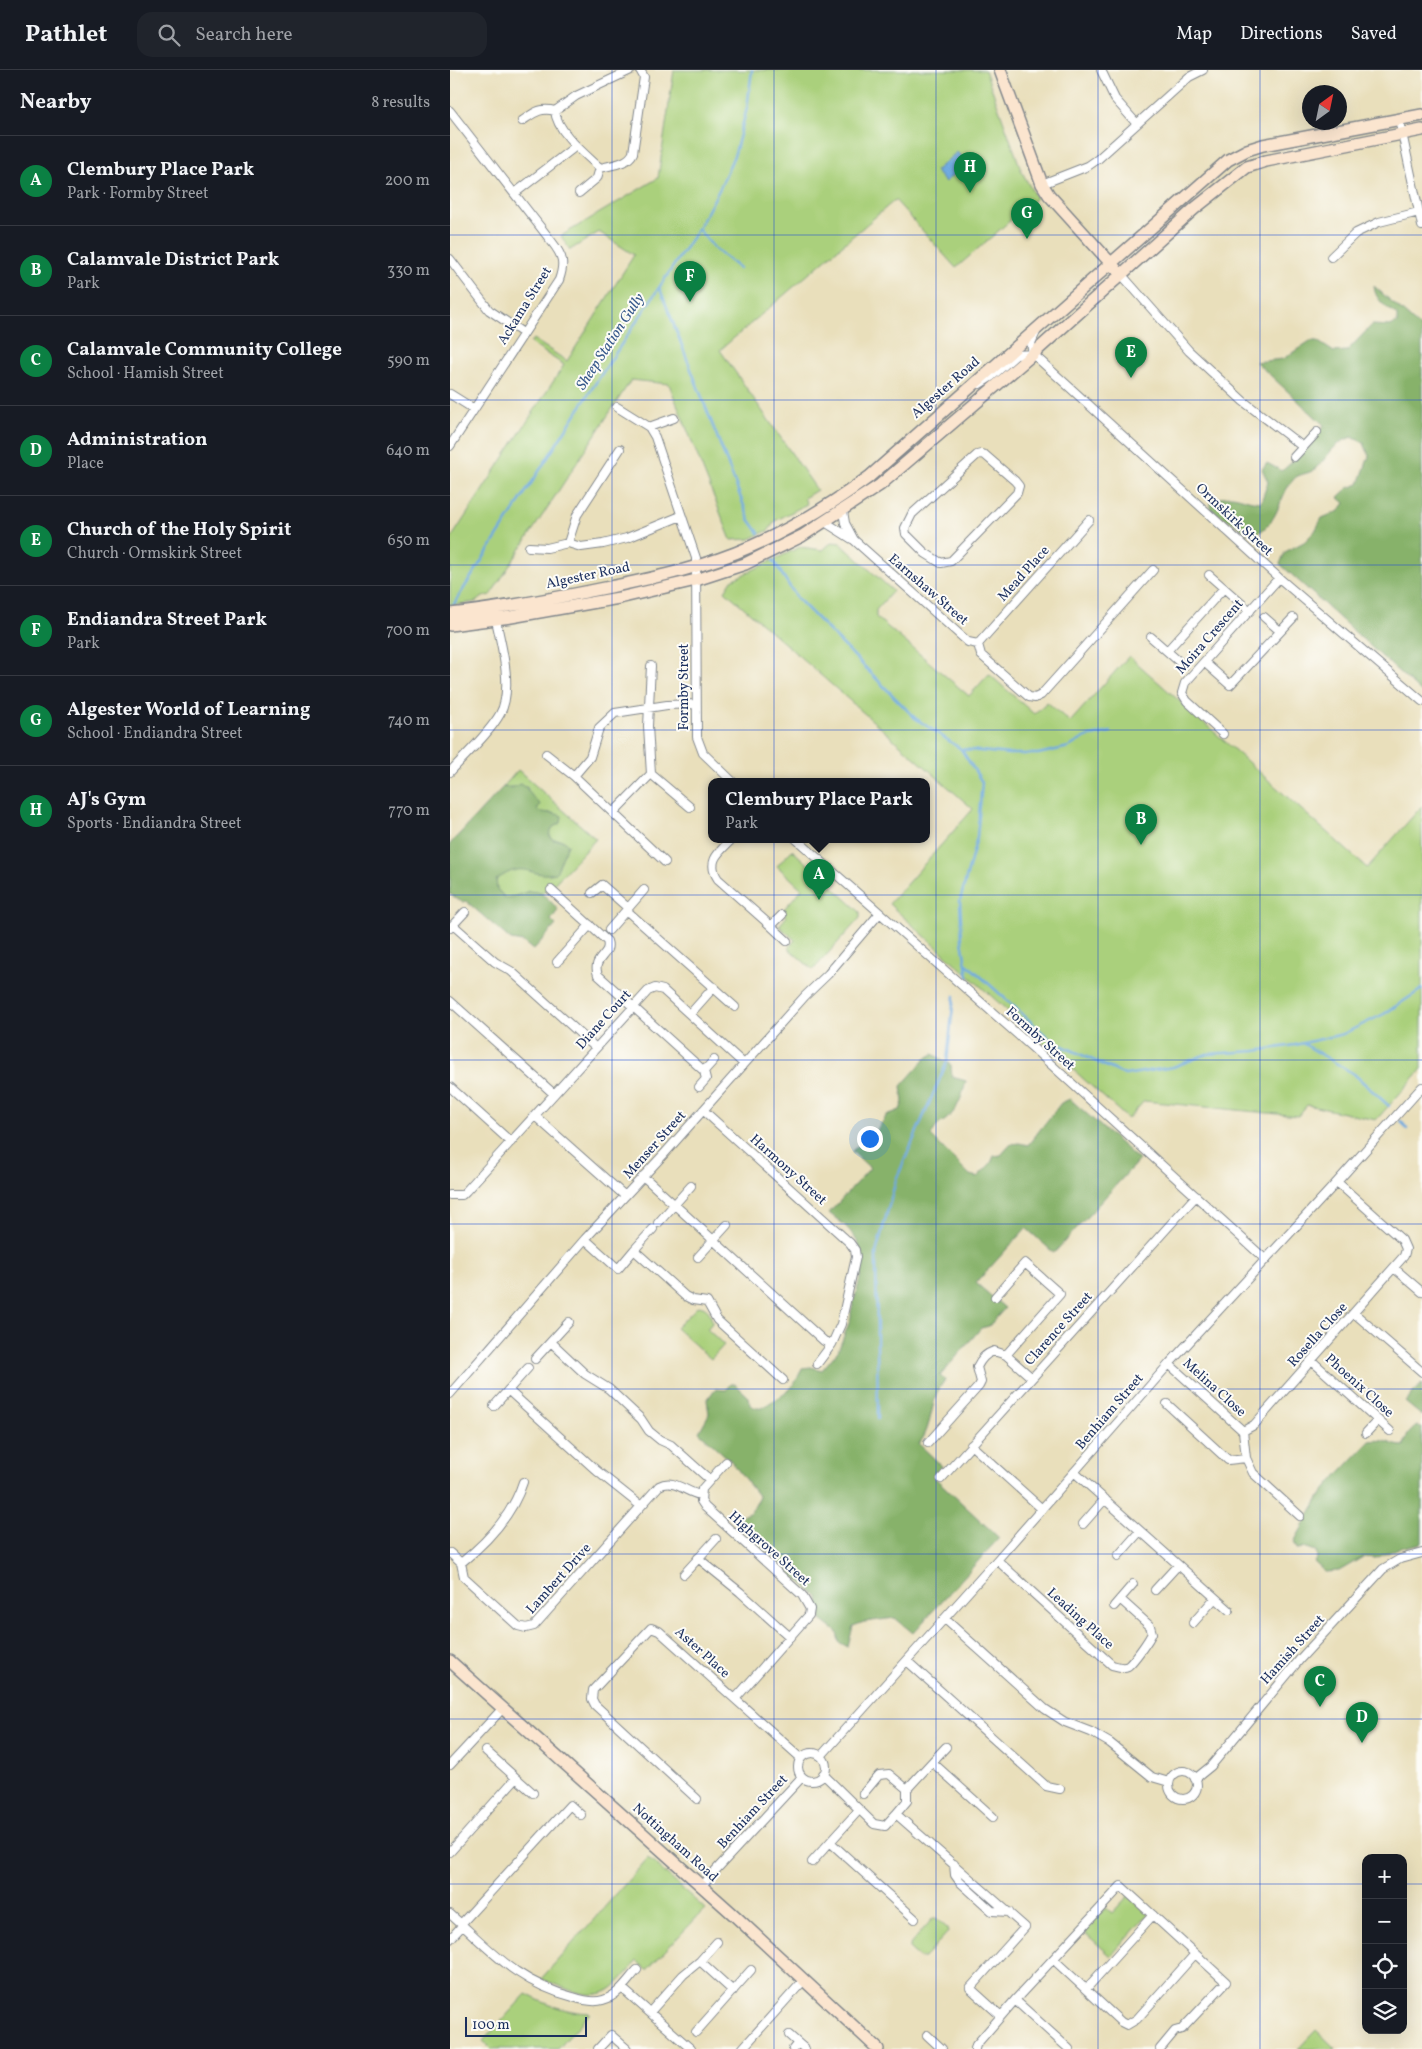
<!DOCTYPE html>
<meta charset="utf-8">
<style>
:root{--surface:#171b24;--page:#20242c;--text:#f1f3f6;--muted:#9ea1a6;--line:#363941;--accent:#0b8043}
body{margin:0;font-family:Vollkorn,serif;background:var(--page);color:var(--text)}
.controls{position:absolute;right:15px;bottom:15px;display:grid;overflow:hidden;border-radius:10px;box-shadow:0 5px 20px #0002}
.controls button{width:45px;height:45px;display:grid;place-items:center;padding:0;border:0;border-bottom:1px solid var(--line);background:var(--surface);color:var(--text);font:25px sans-serif}
.compass{position:absolute;left:852px;top:15px;width:45px;height:45px;border-radius:50%;background:var(--surface);box-shadow:0 5px 20px #0002;rotate:33deg}
.scale{position:absolute;left:15px;bottom:12px;width:122px;box-sizing:border-box;padding-left:5px;border:2px solid #1b2f5e;border-top:0;font-size:14px;line-height:18px;white-space:nowrap;color:#1b2f5e;-webkit-text-stroke:4px #fdfcf7;paint-order:stroke}
.you{position:absolute;left:419px;top:1068px;width:18px;height:18px;margin:-12px;border:4px solid #fff;border-radius:50%;background:#1a73e8;box-shadow:0 0 0 8px #1a73e833}
.badge{display:grid;place-items:center;width:32px;height:32px;border-radius:50%;background:var(--accent);color:#fff;font-size:16px;font-weight:700}
.pin{position:absolute;translate:-50% -41px;filter:drop-shadow(0 1px 2px #0008)}
.pin::after{content:'';position:absolute;top:26px;width:18px;height:15px;background:inherit;clip-path:polygon(0 0,100% 0,50% 100%)}
.popup{position:absolute;left:258px;top:708px;width:222px;height:65px;box-sizing:border-box;display:grid;place-content:center;border-radius:10px;background:var(--surface);filter:drop-shadow(0 1px 4px #0005);font-size:16px;white-space:nowrap;color:var(--muted)}
.popup b{font-size:19px;color:var(--text)}
.popup::after{content:'';position:absolute;left:50%;top:100%;margin-left:-10px;border:10px solid transparent;border-top-color:var(--surface)}
.list{margin:0;padding:0;list-style:none}
h2{display:flex;justify-content:space-between;align-items:center;height:65px;margin:0;padding:0 20px;font-size:21px}
h2 small{font-size:16px;font-weight:400;color:var(--muted)}
.list li{display:grid;grid-template-columns:32px 1fr auto;gap:15px;align-items:center;box-sizing:border-box;height:90px;padding:0 20px;border-top:1px solid var(--line)}
.list b{display:block;font-size:19px;white-space:nowrap}
.list p{margin:0;font-size:16px;white-space:nowrap;color:var(--muted)}
.list em{font-size:16px;font-style:normal;color:var(--muted)}
.icon{flex:none;width:28px;height:28px;fill:none;stroke:currentColor;stroke-width:2;stroke-linecap:round;stroke-linejoin:round}
.map{position:relative;flex:none;width:972px;height:1979px;overflow:hidden}
header{display:flex;align-items:center;gap:30px;box-sizing:border-box;height:70px;padding:0 25px;background:var(--surface);border-bottom:1px solid var(--line)}
header strong{font-size:24px}
nav{display:flex;gap:28px;margin-inline-start:auto;font-size:18px}
.search{width:350px;height:45px;background:var(--page);display:flex;align-items:center;gap:12px;box-sizing:border-box;padding:0 18px;border-radius:15px;color:var(--muted);font-size:19px}
main{display:flex}
aside{flex:1;background:var(--surface)}
.map>svg:first-child{display:block}
.green{fill:#aad07b;stroke:#62806c}
.forest{fill:#87b26b;stroke:#517064}
.water{fill:#6faae0;stroke:#456c9f}
.lines{fill:none;stroke-linecap:round;stroke-linejoin:round}
.stream{stroke:#6faae0;stroke-width:2.5}
.street-casing{stroke:#82878c;stroke-width:10}
.secondary-casing{stroke:#82878c;stroke-width:14}
.street{stroke:#fff;stroke-width:8}
.secondary{stroke:#fbe5cf;stroke-width:11}
.grid{fill:none;stroke:#1d4ed8;stroke-width:1;stroke-opacity:0.55}
.labels{text-anchor:middle;dominant-baseline:central;stroke-width:4;stroke-linejoin:round;paint-order:stroke}
.street-label{font-size:14px;fill:#1b2f5e;stroke:#fdfcf7}
.water-label{font-size:15px;font-style:italic;fill:#385a8c;stroke:#fdfcf7}
</style>
<header>
<strong>Pathlet</strong>
<div class="search"><svg class="icon" aria-label="search" viewBox="0 0 24 24"><circle cx="10" cy="10" r="6"/><path d="M15 15l6 6"/></svg>Search here</div>
<nav><a>Map</a><a>Directions</a><a>Saved</a></nav>
</header>
<main>
<aside>
<h2>Nearby<small>8 results</small></h2>
<ul class="list">
<li><span class="badge">A</span><div><b>Clembury Place Park</b><p>Park · Formby Street</p></div><em>200 m</em></li>
<li><span class="badge">B</span><div><b>Calamvale District Park</b><p>Park</p></div><em>330 m</em></li>
<li><span class="badge">C</span><div><b>Calamvale Community College</b><p>School · Hamish Street</p></div><em>590 m</em></li>
<li><span class="badge">D</span><div><b>Administration</b><p>Place</p></div><em>640 m</em></li>
<li><span class="badge">E</span><div><b>Church of the Holy Spirit</b><p>Church · Ormskirk Street</p></div><em>650 m</em></li>
<li><span class="badge">F</span><div><b>Endiandra Street Park</b><p>Park</p></div><em>700 m</em></li>
<li><span class="badge">G</span><div><b>Algester World of Learning</b><p>School · Endiandra Street</p></div><em>740 m</em></li>
<li><span class="badge">H</span><div><b>AJ's Gym</b><p>Sports · Endiandra Street</p></div><em>770 m</em></li>
</ul>
</aside>
<div class="map">
<svg width="972" height="1979" viewBox="0 0 972 1979">
<rect width="100%" height="100%" fill="#fdfcf7"/>
<filter id="ink" filterUnits="userSpaceOnUse"><feTurbulence type="fractalNoise" baseFrequency=".02" numOctaves="2"/><feDisplacementMap in="SourceGraphic" scale="10" xChannelSelector="R" yChannelSelector="G"/><feConvolveMatrix kernelMatrix="1 2 1 2 8 2 1 2 1" color-interpolation-filters="sRGB"/></filter>
<filter id="wash" filterUnits="userSpaceOnUse"><feTurbulence type="fractalNoise" baseFrequency=".0096" numOctaves="4" result="noise"/><feDisplacementMap in="SourceGraphic" scale="20" xChannelSelector="R" yChannelSelector="G"/><feGaussianBlur stdDeviation="1.12" result="paint"/><feColorMatrix in="noise" values="0 0 0 0 0 0 0 0 0 0 0 0 0 0 0 0 0 1.4 0 .05"/><feComposite in="paint" operator="in"/></filter>
<g filter="url(#wash)">
<rect width="100%" height="100%" fill="#e9dfbb"/>
<path class="green" d="M 224,0 L 535,0 L 572,102 L 586,128 L 506,198 L 445,130 L 270,280 L 367,420 L 354,428 L 357,434 L 325,451 L 319,460 L 300,469 L 281,470 L 219,314 L 181,310 L 43,521 L 41,525 L 35,526 L 25,532 L 0,536 L 0,470 L 114,295 L 80,273 L 83,269 L 117,291 L 184,185 L 149,162 L 120,180 L 111,166 L 208,108 Z
M 382,472 L 390,473 L 443,521 L 426,540 L 426,547 L 519,626 L 539,604 L 584,644 L 597,632 L 620,652 L 679,586 L 917,798 L 972,736 L 972,999 L 926,1050 L 857,1035 L 848,1046 L 694,1031 L 678,1049 L 439,834 L 523,739 L 275,521 L 282,510 L 350,477 L 373,480 Z
M 68,700 L 146,769 L 103,815 L 101,814 L 93,823 L 79,821 L 62,828 L 55,828 L 47,819 L 46,810 C 54,804 63,798 73,798 C 85,799 93,806 105,803 L 118,774 L 112,770 L 103,770 L 99,764 L 103,757 L 104,743 L 93,743 L 86,740 L 77,717 L 53,717 Z
M 342,780 L 410,842 L 410,848 L 363,900 L 338,878 L 345,870 L 329,856 L 337,846 L 332,841 L 352,819 L 327,796 Z
M 248,1236 C 258,1237 261,1243 262,1253 L 257,1259 L 274,1275 L 261,1289 L 226,1258 Z
M 198,1788 L 255,1839 L 249,1845 L 197,1900 L 187,1891 C 179,1900 171,1911 162,1918 C 141,1934 112,1916 91,1909 Z
M 678,1826 L 698,1844 L 661,1886 L 634,1862 L 656,1838 L 662,1843 Z
M 483,1848 L 486,1848 L 497,1858 L 498,1862 L 474,1888 L 470,1888 L 459,1878 L 459,1876 Z
M 76,1924 C 97,1935 116,1942 140,1943 L 108,1979 L 41,1979 L 33,1971 Z
M 866,1960 L 886,1979 L 848,1979 Z"/>
<path class="forest" d="M 924,216 L 972,259 L 972,623 L 830,494 L 835,482 L 854,472 L 865,461 L 872,448 L 889,441 L 895,433 L 888,427 L 898,418 L 909,414 L 919,386 L 914,373 L 902,367 C 880,374 878,390 862,401 C 857,404 848,404 844,409 C 827,427 831,454 802,466 L 784,453 L 761,440 L 761,432 C 785,419 789,431 811,432 L 818,412 L 812,399 L 817,393 L 832,401 L 862,374 L 874,355 L 806,292 L 833,289 L 860,271 L 867,271 L 884,282 L 897,281 L 922,255 L 940,256 L 947,253 L 947,245 C 936,237 925,230 924,216 Z
M 71,714 C 80,719 80,727 90,734 L 87,740 C 95,744 103,742 112,746 L 111,753 L 103,757 L 99,765 L 103,770 L 112,770 L 118,774 L 106,803 C 78,809 77,788 46,810 L 47,819 L 55,828 C 62,828 67,825 74,823 C 90,817 99,829 108,840 L 101,850 L 106,855 L 83,880 L 73,872 L 61,870 L 16,831 L 12,832 L 0,824 L 0,774 L 53,717 L 61,718 Z
M 483,984 L 501,995 L 502,1007 L 516,1011 C 513,1023 509,1037 500,1046 C 490,1056 489,1050 481,1066 L 520,1105 L 527,1107 L 541,1093 L 544,1086 L 551,1085 L 561,1074 L 569,1073 L 578,1075 L 611,1033 L 620,1029 L 689,1090 L 604,1183 L 576,1158 L 526,1213 L 555,1238 L 539,1256 L 531,1258 L 490,1306 L 495,1310 C 479,1328 484,1356 469,1374 L 492,1396 L 484,1407 L 549,1468 L 463,1563 L 445,1548 L 414,1552 L 403,1556 L 398,1577 L 389,1572 L 387,1562 L 371,1550 L 369,1528 L 293,1460 L 290,1447 L 301,1442 L 309,1427 L 281,1391 L 249,1362 L 259,1344 L 257,1330 L 265,1319 L 276,1320 L 280,1314 L 285,1314 L 299,1327 L 300,1335 C 311,1341 312,1338 321,1332 C 339,1322 344,1318 352,1298 L 361,1297 L 372,1300 L 388,1281 L 401,1248 L 401,1242 C 408,1213 422,1187 400,1161 C 395,1154 386,1149 379,1143 L 420,1098 L 402,1081 L 426,1062 L 437,1045 L 450,1040 L 453,1032 L 451,1016 L 476,988 Z
M 972,1313 L 972,1346 L 955,1332 Z
M 967,1356 L 972,1357 L 972,1473 L 949,1478 L 926,1488 L 913,1487 L 889,1501 L 875,1502 L 864,1492 L 867,1488 L 866,1481 L 857,1478 L 847,1479 L 844,1472 C 853,1456 861,1441 871,1425 C 885,1406 904,1388 920,1371 C 939,1368 939,1376 954,1376 C 956,1367 958,1362 967,1356 Z"/>
<path class="water" d="M 507,82 L 517,93 L 495,112 L 485,101 Z"/>
<g class="lines">
<path class="stream" d="M 248,159 L 265,179 L 289,198
M 210,219 L 299,449 L 309,463
M 323,490 L 347,528 L 465,648 L 511,679 L 532,712 L 527,767 L 510,831 L 512,870 L 518,908
M 0,540 L 145,314 L 248,159 L 270,118 L 285,83 L 297,38 L 302,0
M 511,679 L 559,684 L 588,684 L 619,677 L 636,667 L 661,662
M 517,894 L 602,971 L 675,1005 L 723,997 L 757,984 L 805,981 L 845,975 L 893,964 L 934,944 L 972,919
M 854,974 L 904,1004 L 939,1036
M 951,1051 L 957,1059
M 428,1349 L 426,1183 L 446,1110 L 497,992 L 504,926"/>
</g>
</g>
<g filter="url(#ink)">
<g class="lines">
<g class="street-casing">
<path id="street" d="M 181,0 L 126,26 L 105,41 C 107,62 135,84 150,98 C 161,95 178,94 183,83 L 194,7 L 190,0
M 651,0 L 665,29 L 687,54
M 0,41 L 102,172 C 113,186 115,193 109,210 L 0,376
M 949,49 L 972,156
M 72,51 C 84,43 90,37 105,41
M 592,114 L 638,96 L 648,89 L 739,7 L 753,0
M 65,123 L 126,76
M 129,123 L 147,108 L 150,98
M 881,187 L 906,163 L 929,152 L 969,142
M 0,189 L 39,240 L 73,263
M 671,204 L 739,281 L 793,331 L 853,377
M 583,284 L 829,508 L 972,631
M 583,284 L 581,273 L 586,262
M 530,314 L 541,307 L 566,285 L 583,284
M 0,324 L 24,339
M 167,337 L 199,357 L 205,367 L 246,488 L 247,667 L 253,683 L 282,711
M 199,357 L 224,348
M 531,384 L 535,385 L 565,411 L 569,416 L 567,423 L 501,491 L 491,493 L 475,483 L 456,464 L 455,458 L 462,444 L 527,385 Z
M 844,387 L 867,362
M 393,441 L 395,453 L 404,470 L 518,572 L 528,574 L 531,585 L 579,627 L 585,628 L 591,625 L 703,500
M 375,452 L 402,469
M 118,473 L 127,445 L 170,379
M 79,477 L 97,478 L 118,473 L 131,477 L 153,474 L 177,468 L 231,446
M 759,505 L 800,541
M 814,547 L 830,561
M 701,567 L 734,596
M 528,574 L 639,450
M 717,581 L 774,518
M 754,592 L 780,615 L 843,548
M 201,596 L 198,656 L 201,704 L 240,737
M 773,664 L 737,631 L 732,623 L 735,613 L 829,508
M 96,684 L 124,706 L 215,792
M 0,702 C 16,684 38,665 50,644 C 64,619 51,573 45,546
M 124,706 L 140,687 L 149,658 L 165,643 L 217,635 L 245,634
M 163,743 L 201,704
M 282,769 C 269,782 256,791 268,809 L 321,856
M 346,769 L 584,979 L 816,1190
M 101,820 L 157,871 C 162,886 141,887 148,905 L 254,1001 L 256,1009 L 249,1017
M 142,823 L 152,815 L 178,838
M 176,840 L 285,937
M 332,845 L 321,856 L 337,871
M 3,855 L 45,892 L 61,901 L 146,978
M 0,858 L 15,842
M 159,860 L 194,820
M 107,892 L 140,855
M 0,931 L 104,1024
M 240,944 L 264,917
M 254,1001 L 264,990
M 0,1017 L 61,1072
M 253,1040 L 400,1173 L 405,1180 L 406,1187 L 391,1254 L 382,1274 L 367,1294
M 85,1046 L 175,1126
M 193,1106 L 374,1271 L 382,1274
M 0,1125 L 12,1125 L 16,1121 L 198,921 L 205,918 L 213,920 L 294,994
M 208,1153 L 241,1116
M 135,1169 L 168,1199 L 184,1180 L 235,1226 L 243,1230 L 257,1232 L 267,1250 L 333,1310
M 184,1180 L 203,1159
M 248,1187 L 277,1155
M 944,1198 L 972,1222
M 545,1227 L 575,1193 L 610,1224 L 556,1285
M 904,1243 L 972,1302
M 101,1272 L 135,1304 L 159,1319 L 191,1349 L 199,1361 L 210,1370 L 221,1375 L 260,1410
M 85,1289 L 119,1252
M 862,1291 L 940,1361
M 719,1294 L 793,1361
M 58,1320 L 147,1401 L 191,1436
M 0,1324 L 135,1169 L 215,1083 L 355,926 L 378,904 L 429,844
M 717,1334 L 778,1390 L 796,1388
M 44,1336 L 78,1298
M 793,1361 L 804,1355 L 954,1186 L 956,1179 L 952,1170 L 887,1112
M 793,1361 L 796,1388 L 803,1403 L 850,1446
M 916,1363 L 928,1350
M 478,1373 L 529,1316 L 531,1312 L 527,1297 C 531,1289 535,1284 544,1281 L 556,1285 L 582,1308
M 521,1375 L 592,1439
M 276,1392 L 252,1419 L 251,1431 L 255,1437 L 352,1525 L 360,1539 L 359,1545 L 285,1629
M 624,1402 L 779,1540
M 491,1409 L 746,1126
M 633,1454 L 655,1429
M 0,1483 L 11,1493 L 14,1507 L 68,1556 L 76,1558 L 84,1556 L 209,1416 C 224,1408 235,1422 250,1425
M 668,1486 L 690,1461
M 248,1488 L 290,1522 L 340,1567
M 547,1490 L 662,1595 C 667,1596 672,1599 678,1596 C 684,1591 699,1570 702,1563 L 700,1556 L 670,1529
M 11,1493 C 37,1472 63,1444 73,1412
M 234,1504 L 266,1469
M 705,1520 L 728,1495
M 664,1536 L 683,1514
M 495,1549 L 595,1639 L 615,1652 L 641,1662 L 660,1673 L 702,1707 L 719,1712
M 743,1553 L 765,1528
M 457,1591 L 596,1716 L 610,1719
M 36,1681 L 83,1723
M348 1697a14 14 0 1 1 28 0a14 14 0 1 1-28 0Z
M 371,1686 L 547,1490 L 719,1294 L 887,1112 L 972,1017
M 482,1692 L 496,1677
M 0,1695 L 53,1638
M719 1715a14 14 0 1 1 28 0a14 14 0 1 1-28 0Z
M 373,1704 L 424,1754 L 435,1756 L 446,1744 L 575,1857 L 520,1918 L 551,1946
M 745,1709 L 761,1696 L 851,1588 L 933,1499 L 950,1489 L 972,1483
M 457,1719 L 482,1692 L 543,1747
M 413,1724 L 429,1705 L 439,1704 L 457,1719 L 457,1731 L 446,1744
M 247,1729 L 145,1635 L 142,1629 L 143,1620 L 201,1558 L 209,1561 L 351,1688
M 380,1772 L 465,1849
M 0,1782 L 66,1708
M 362,1792 L 409,1740
M 504,1794 L 505,1805 L 510,1812 L 542,1841 L 559,1842
M 251,1816 L 352,1707
M 0,1844 C 42,1881 66,1912 123,1927 C 132,1930 143,1933 153,1930 C 168,1926 177,1911 187,1900
M 11,1854 L 120,1735 L 131,1745
M 0,1869 L 13,1855
M 603,1889 L 671,1952 L 677,1955 L 687,1949 L 745,1884
M 250,1891 L 283,1921
M 172,1918 L 241,1979
M 636,1919 L 703,1845
M 565,1930 L 671,1816 L 776,1912 L 732,1959 L 725,1961 L 710,1979
M 200,1942 L 233,1905 L 250,1891 L 267,1872
M 246,1962 L 301,1900
M 339,1965 L 348,1973
M 477,1965 L 492,1979
M 148,1979 L 161,1965 L 177,1979
M 292,1979 L 353,1911
M 343,1979 L 348,1973 L 355,1979
M 525,1979 L 526,1975 L 565,1930 L 619,1979"/>
</g>
<g class="secondary-casing">
<path id="secondary" d="M 550,0 L 592,114 L 599,125 L 666,199
M 0,544 C 54,538 107,528 160,517 C 209,507 257,496 302,476 C 343,458 382,434 419,407 L 778,90 L 797,80 L 813,75 L 972,45
M 0,555 L 61,547 L 169,528 L 246,510 L 295,494 L 352,466 L 430,415 L 583,284 L 744,139 L 797,97 L 816,91 L 972,60
M 0,1591 L 284,1845 L 428,1979"/>
</g>
<use href="#street" class="street"/>
<use href="#secondary" class="secondary"/>
</g>
</g>
<path class="grid" d="M 162,0 L 162,1979M 324,0 L 324,1979M 486,0 L 486,1979M 648,0 L 648,1979M 810,0 L 810,1979M 0,165 L 972,165M 0,330 L 972,330M 0,495 L 972,495M 0,660 L 972,660M 0,825 L 972,825M 0,990 L 972,990M 0,1154 L 972,1154M 0,1319 L 972,1319M 0,1484 L 972,1484M 0,1649 L 972,1649M 0,1814 L 916,1814M 953,1814 L 972,1814"/>
<g class="labels">
<g class="street-label">
<text transform="translate(75 236) rotate(-58)">Ackama Street</text>
<text transform="translate(496 318) rotate(-41)">Algester Road</text>
<text transform="translate(784 450) rotate(43)">Ormskirk Street</text>
<text transform="translate(574 504) rotate(-48)">Mead Place</text>
<text transform="translate(138 506) rotate(-12)">Algester Road</text>
<text transform="translate(478 520) rotate(41)">Earnshaw Street</text>
<text transform="translate(760 567) rotate(-49)">Moira Crescent</text>
<text transform="translate(234 617) rotate(-90)">Formby Street</text>
<text transform="translate(154 950) rotate(-48)">Diane Court</text>
<text transform="translate(590 969) rotate(42)">Formby Street</text>
<text transform="translate(205 1075) rotate(-48)">Menser Street</text>
<text transform="translate(338 1100) rotate(42)">Harmony Street</text>
<text transform="translate(609 1259) rotate(-48)">Clarence Street</text>
<text transform="translate(868 1265) rotate(-48)">Rosella Close</text>
<text transform="translate(909 1316) rotate(42)">Phoenix Close</text>
<text transform="translate(764 1318) rotate(42)">Melina Close</text>
<text transform="translate(660 1342) rotate(-49)">Benhiam Street</text>
<text transform="translate(319 1479) rotate(42)">Highgrove Street</text>
<text transform="translate(109 1509) rotate(-48)">Lambert Drive</text>
<text transform="translate(630 1549) rotate(42)">Leading Place</text>
<text transform="translate(843 1580) rotate(-48)">Hamish Street</text>
<text transform="translate(252 1583) rotate(42)">Aster Place</text>
<text transform="translate(303 1742) rotate(-47)">Benhiam Street</text>
<text transform="translate(225 1773) rotate(42)">Nottingham Road</text>
</g>
<g class="water-label">
<text transform="translate(161 272) rotate(-57)">Sheep Station Gully</text>
</g>
</g>
</svg>
<div class="controls">
<button>+</button>
<button>−</button>
<button><svg class="icon" aria-label="locate" viewBox="0 0 24 24"><circle cx="12" cy="12" r="6"/><path d="M12 2v4M12 18v4M2 12h4M18 12h4"/></svg></button>
<button><svg class="icon" aria-label="layers" viewBox="0 0 24 24"><path d="M12 4l9 5-9 5-9-5zM3 14l9 5 9-5"/></svg></button>
</div>
<svg class="compass" viewBox="-18 -18 36 36"><path d="M0-13l5 13h-10z" fill="#e53935"/><path d="M0 13l5-13h-10z" fill="#9ea1a6"/></svg>
<div class="scale">100 m</div>
<div class="you"></div>
<div class="pin badge" style="left:369px;top:830px">A</div>
<div class="popup"><b>Clembury Place Park</b>Park</div>
<div class="pin badge" style="left:691px;top:775px">B</div>
<div class="pin badge" style="left:870px;top:1637px">C</div>
<div class="pin badge" style="left:912px;top:1673px">D</div>
<div class="pin badge" style="left:681px;top:308px">E</div>
<div class="pin badge" style="left:240px;top:232px">F</div>
<div class="pin badge" style="left:577px;top:169px">G</div>
<div class="pin badge" style="left:520px;top:123px">H</div>
</div>
</main>
